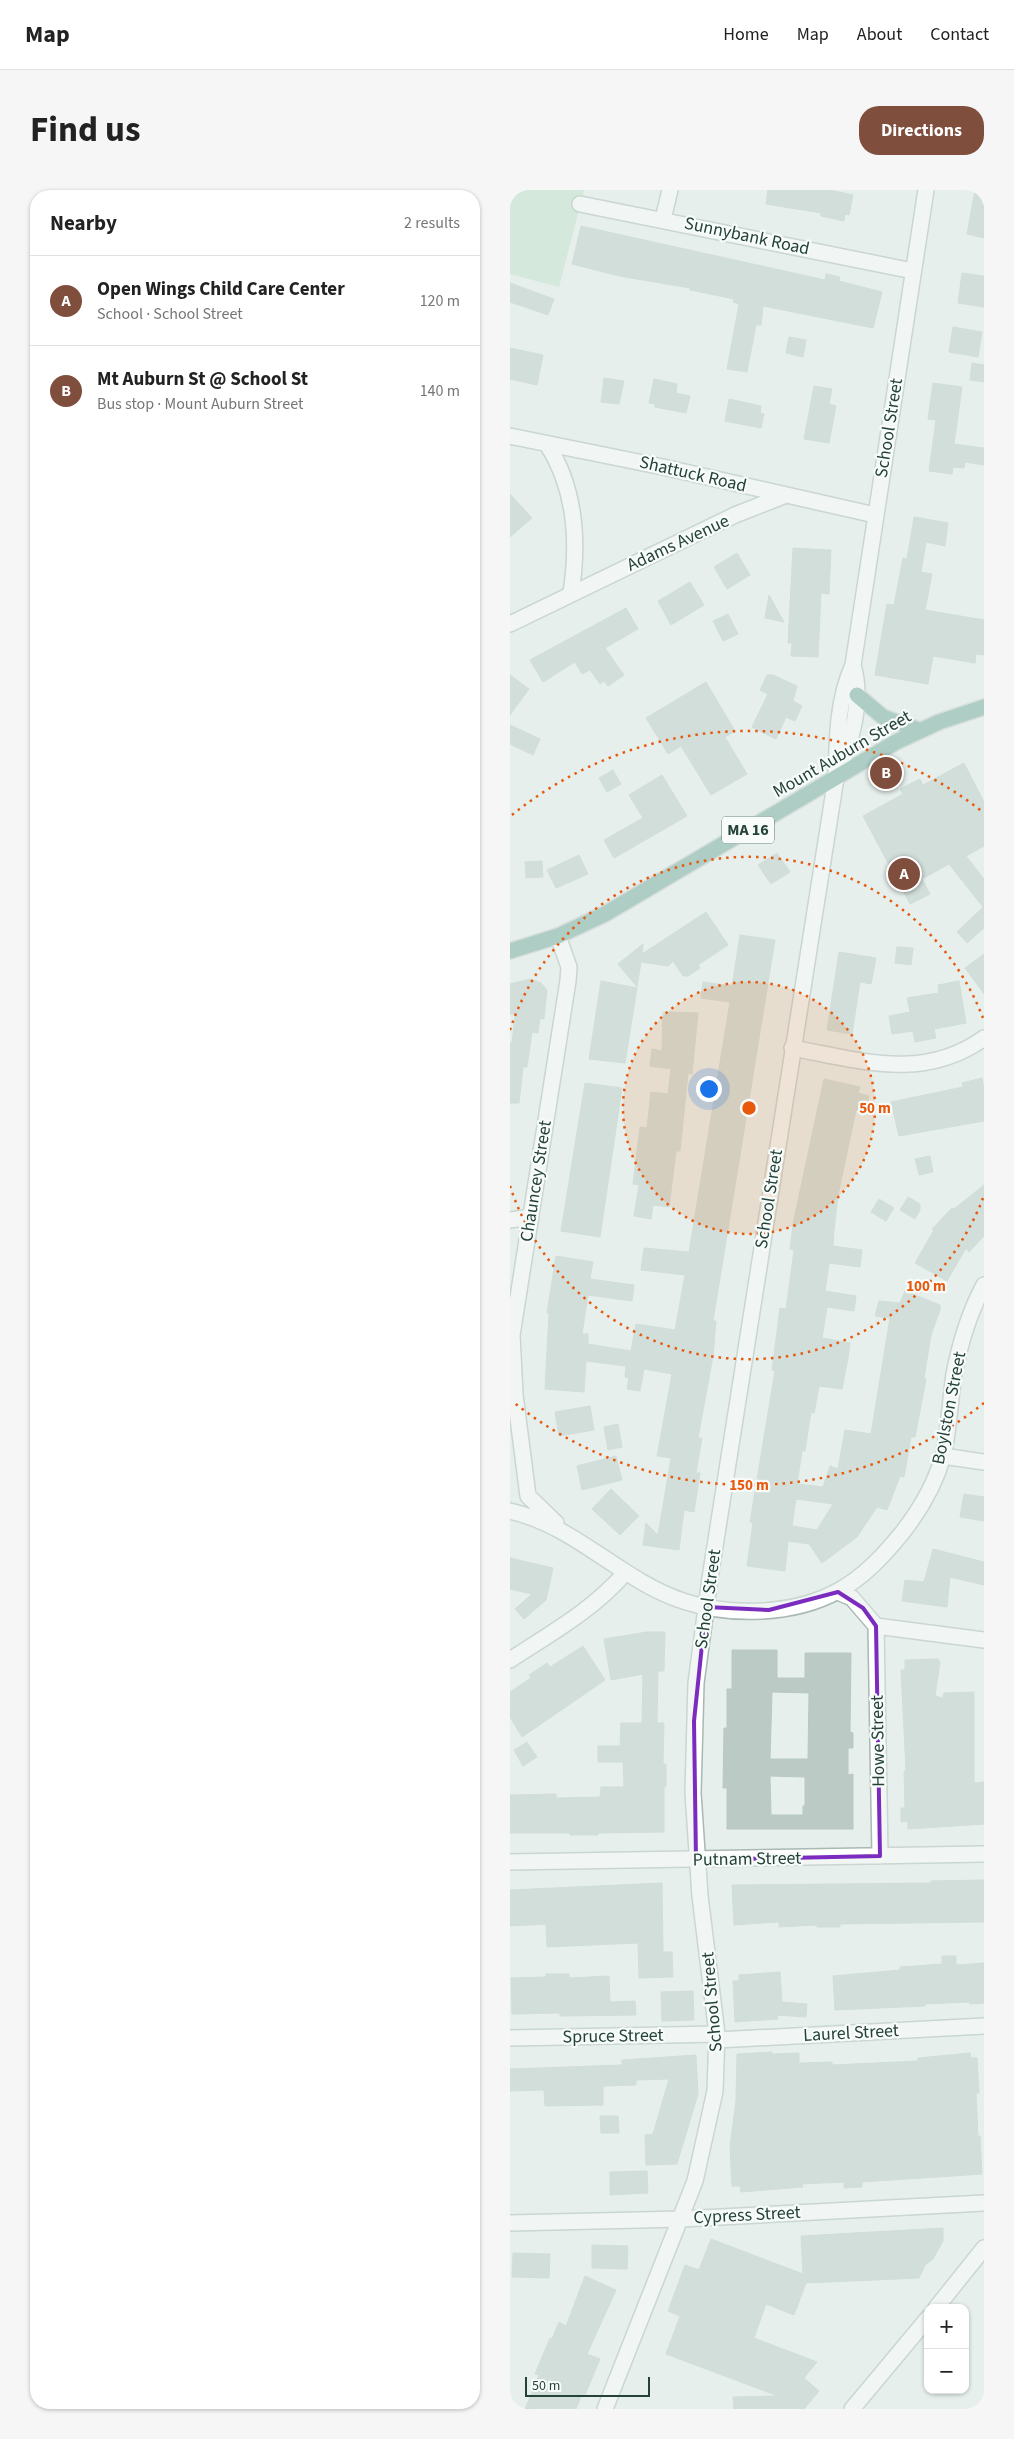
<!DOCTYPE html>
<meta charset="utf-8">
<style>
:root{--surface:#fff;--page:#f6f6f6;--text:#222;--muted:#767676;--line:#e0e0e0;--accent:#804e3d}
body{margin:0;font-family:"Source Sans 3",sans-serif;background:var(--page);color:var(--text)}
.controls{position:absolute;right:15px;bottom:15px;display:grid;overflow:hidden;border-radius:10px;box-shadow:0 1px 4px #0004}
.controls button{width:45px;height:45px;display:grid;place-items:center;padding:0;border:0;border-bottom:1px solid var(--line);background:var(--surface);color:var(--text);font:25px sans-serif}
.scale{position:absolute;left:15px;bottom:12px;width:125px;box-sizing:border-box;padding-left:5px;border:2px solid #24423a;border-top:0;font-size:14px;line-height:18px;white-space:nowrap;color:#24423a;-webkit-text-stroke:4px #f7fbf9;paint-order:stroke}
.you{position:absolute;left:198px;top:898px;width:18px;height:18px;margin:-12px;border:4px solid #fff;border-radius:50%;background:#1a73e8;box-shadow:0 0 0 8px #1a73e833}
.badge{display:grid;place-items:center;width:32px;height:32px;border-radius:50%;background:var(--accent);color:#fff;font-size:16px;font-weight:700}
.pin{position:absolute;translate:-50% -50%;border:2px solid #fff;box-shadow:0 1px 5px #0006}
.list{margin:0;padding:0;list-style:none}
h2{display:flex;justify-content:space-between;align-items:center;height:65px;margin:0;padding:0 20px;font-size:21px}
h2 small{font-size:16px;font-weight:400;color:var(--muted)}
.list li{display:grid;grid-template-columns:32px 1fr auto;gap:15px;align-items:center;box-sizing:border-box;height:90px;padding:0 20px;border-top:1px solid var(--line)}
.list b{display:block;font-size:19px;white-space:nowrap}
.list p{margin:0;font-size:16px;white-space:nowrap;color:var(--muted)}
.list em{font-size:16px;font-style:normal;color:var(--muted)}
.map{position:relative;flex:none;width:474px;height:2219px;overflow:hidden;border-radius:20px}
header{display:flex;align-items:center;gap:30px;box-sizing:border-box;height:70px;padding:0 25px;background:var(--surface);border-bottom:1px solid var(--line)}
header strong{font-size:24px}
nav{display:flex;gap:28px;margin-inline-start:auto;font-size:18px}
.intro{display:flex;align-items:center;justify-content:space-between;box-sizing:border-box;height:120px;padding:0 30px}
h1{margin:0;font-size:35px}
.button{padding:12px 22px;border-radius:20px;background:var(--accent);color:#fff;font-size:18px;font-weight:700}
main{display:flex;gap:30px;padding:0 30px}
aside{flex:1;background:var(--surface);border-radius:20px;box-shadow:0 1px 4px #0004}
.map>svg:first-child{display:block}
.green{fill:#bfe0c8}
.building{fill:#bbcac4;stroke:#b8c9c2;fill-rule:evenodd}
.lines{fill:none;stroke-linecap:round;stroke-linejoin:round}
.minor-casing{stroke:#a8b8b2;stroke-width:18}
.tertiary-casing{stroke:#a8b8b2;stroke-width:18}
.primary-casing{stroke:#c2cac8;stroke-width:18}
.minor{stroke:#fff;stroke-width:15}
.tertiary{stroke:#fff;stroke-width:15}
.primary{stroke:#6aa596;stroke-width:15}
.marked{fill:none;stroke:#7b2cbf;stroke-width:4;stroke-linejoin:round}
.ring{fill:none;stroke:#e8590c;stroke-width:2.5;stroke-dasharray:2.5 5}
.labels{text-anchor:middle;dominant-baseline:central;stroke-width:4.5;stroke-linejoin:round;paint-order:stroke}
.shield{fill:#f7fbf9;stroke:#637a73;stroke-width:1}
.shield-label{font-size:16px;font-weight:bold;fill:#24423a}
.street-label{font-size:18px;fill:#24423a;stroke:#f7fbf9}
.centre{fill:#e8590c;stroke:#f7fbf9;stroke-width:2.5}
.ring-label{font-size:15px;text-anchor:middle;font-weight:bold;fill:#e8590c;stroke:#f7fbf9;stroke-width:4.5;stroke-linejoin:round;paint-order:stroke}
</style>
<header>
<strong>Map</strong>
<nav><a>Home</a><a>Map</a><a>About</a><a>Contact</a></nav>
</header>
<div class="intro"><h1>Find us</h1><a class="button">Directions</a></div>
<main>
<aside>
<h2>Nearby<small>2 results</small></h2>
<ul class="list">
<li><span class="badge">A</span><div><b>Open Wings Child Care Center</b><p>School · School Street</p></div><em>120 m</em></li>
<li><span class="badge">B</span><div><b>Mt Auburn St @ School St</b><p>Bus stop · Mount Auburn Street</p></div><em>140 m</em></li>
</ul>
</aside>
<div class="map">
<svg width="474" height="2219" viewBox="0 0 474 2219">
<rect width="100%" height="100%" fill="#e6efeb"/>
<path class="green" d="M 0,0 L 74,0 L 49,97 L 0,84 Z"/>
<path class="building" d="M 258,0 L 320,0 L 343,5 L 339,25 L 335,24 L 334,31 L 311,26 L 311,23 L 256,14 Z
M 465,0 L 474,0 L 474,48 L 457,44 Z
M 71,36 L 315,90 L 316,84 L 330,87 L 329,91 L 372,102 L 363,138 L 253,116 L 251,135 L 246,135 L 237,182 L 217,179 L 229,114 L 223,112 L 224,109 L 180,100 L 180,98 L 109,86 L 62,74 Z
M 452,83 L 474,86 L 474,117 L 448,113 Z
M 0,93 L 44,109 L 38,125 L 0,112 Z
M 443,137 L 472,142 L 468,167 L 439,162 Z
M 279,147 L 296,150 L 293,167 L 276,163 Z
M 0,158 L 33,165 L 27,195 L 0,189 Z
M 462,173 L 474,175 L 474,192 L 460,190 Z
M 94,188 L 114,191 L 109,214 L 91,212 Z
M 144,189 L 167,194 L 166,203 L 180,206 L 176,223 L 145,217 L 145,214 L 139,213 Z
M 423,193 L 452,197 L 444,254 L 474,258 L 474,275 L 455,272 L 454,278 L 443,277 L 442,284 L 419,281 L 426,230 L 418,229 Z
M 304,196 L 322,199 L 319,214 L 326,216 L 319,253 L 294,249 Z
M 219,209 L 251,216 L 250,223 L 254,224 L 251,238 L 215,231 Z
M 0,304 L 22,328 L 0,347 Z
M 404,327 L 438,333 L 435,356 L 416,352 L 411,382 L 422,384 L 415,420 L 474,430 L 474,465 L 466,464 L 465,473 L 423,466 L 418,494 L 365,485 L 377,414 L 384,415 L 393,368 L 397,369 Z
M 283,358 L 321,360 L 319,404 L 311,403 L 308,467 L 281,466 L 282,453 L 278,453 Z
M 227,363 L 240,385 L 217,399 L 204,377 Z
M 180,392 L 194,415 L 161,435 L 148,411 Z
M 259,405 L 274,432 L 255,428 Z
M 116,418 L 128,439 L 95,458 L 114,485 L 98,496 L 94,491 L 90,494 L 80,480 L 72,484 L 65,472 L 33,492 L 20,470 Z
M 218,424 L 228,444 L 213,451 L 203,431 Z
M 0,485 L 19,499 L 0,525 Z
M 257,485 L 263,485 L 287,496 L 283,511 L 292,516 L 285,531 L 276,527 L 266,549 L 242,537 L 258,504 L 250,500 Z
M 196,492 L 225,541 L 215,547 L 237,584 L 201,605 L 171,556 L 158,564 L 136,528 Z
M 0,535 L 30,549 L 23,565 L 0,554 Z
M 454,573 L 474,612 L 474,656 L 456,666 L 474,689 L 474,738 L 457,753 L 447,742 L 473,717 L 439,674 L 412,689 L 420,704 L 400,714 L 353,626 L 393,604 L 390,599 L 410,589 L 413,595 Z
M 103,580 L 111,594 L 97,602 L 89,588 Z
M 152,585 L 177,626 L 104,668 L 94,650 L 133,628 L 119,605 Z
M 267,663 L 280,682 L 261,694 L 248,675 Z
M 69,665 L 78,684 L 46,698 L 37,680 Z
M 32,671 L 33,687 L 16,688 L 15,672 Z
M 196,722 L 218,755 L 188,775 L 190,778 L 178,786 L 173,786 L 163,771 L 158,776 L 131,772 L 127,797 L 108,774 L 133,754 L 132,764 Z
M 230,745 L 265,750 L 203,1131 L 206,1131 L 203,1166 L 188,1248 L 192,1248 L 186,1283 L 190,1283 L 184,1322 L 174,1320 L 169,1360 L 133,1355 L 136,1333 L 148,1345 L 161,1268 L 147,1266 L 162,1184 L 134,1179 L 130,1201 L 117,1199 L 119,1188 L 115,1187 L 116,1176 L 76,1171 L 74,1202 L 35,1199 L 39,1123 L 37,1123 L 46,1066 L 83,1072 L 80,1089 L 124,1095 L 122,1111 L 78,1105 L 72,1144 L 78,1144 L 78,1154 L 121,1161 L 126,1134 L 165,1140 L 175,1085 L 131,1080 L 134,1058 L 179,1062 L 220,812 L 191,808 L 193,792 L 222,796 Z
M 387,757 L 403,758 L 401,775 L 385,773 Z
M 329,762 L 366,768 L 361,794 L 350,792 L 342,844 L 317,840 Z
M 474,764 L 474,804 L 455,778 Z
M 20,789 L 31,793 L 37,800 L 34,829 L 30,828 L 28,843 L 22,842 L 17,877 L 13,877 L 9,913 L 0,913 L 0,853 L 2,853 L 5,825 L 0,824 L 0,794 Z
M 91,791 L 127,798 L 115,873 L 79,869 Z
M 449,791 L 456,833 L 424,839 L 426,848 L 405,852 L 403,841 L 382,844 L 379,826 L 400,822 L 397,808 L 429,803 L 428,795 Z
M 153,822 L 188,823 L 182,884 L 178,883 L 170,961 L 166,961 L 159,1017 L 143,1015 L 141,1029 L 124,1026 L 129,995 L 123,994 L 130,937 L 137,938 L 141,902 L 158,904 L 161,879 L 140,876 L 142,859 L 152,861 Z
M 472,888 L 474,898 L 474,931 L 389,946 L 381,912 L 453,897 L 452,893 Z
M 314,889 L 350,897 L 348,903 L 359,906 L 355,922 L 346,920 L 328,1005 L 324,1040 L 323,1056 L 352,1060 L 350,1077 L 319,1073 L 315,1101 L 346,1106 L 344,1121 L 317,1117 L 312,1148 L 340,1153 L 338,1168 L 332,1199 L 309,1196 L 304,1223 L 301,1222 L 295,1261 L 292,1261 L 287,1294 L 313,1297 L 320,1276 L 328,1279 L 335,1240 L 361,1244 L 380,1128 L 365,1126 L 369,1111 L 390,1113 L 395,1101 L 430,1115 L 430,1120 L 421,1145 L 414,1188 L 416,1189 L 405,1247 L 401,1247 L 394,1287 L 390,1286 L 377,1320 L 367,1317 L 347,1347 L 312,1373 L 299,1354 L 278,1351 L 275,1381 L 237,1376 L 243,1333 L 240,1332 L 265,1181 L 262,1180 L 270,1118 L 276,1119 L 284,1060 L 280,1059 L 283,1034 ZM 286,1309 L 323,1314 L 307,1340 L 282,1336 Z
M 75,893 L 112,898 L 90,1047 L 51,1041 Z
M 420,966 L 423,982 L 409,985 L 405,969 Z
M 474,995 L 474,1046 L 459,1062 L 456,1058 L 437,1091 L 405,1073 L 424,1040 L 422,1039 L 442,1018 L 444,1019 Z
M 398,1007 L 410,1014 L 410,1020 L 405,1029 L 390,1020 Z
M 369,1009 L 384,1018 L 376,1031 L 361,1022 Z
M 80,1216 L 84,1240 L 49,1246 L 45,1222 Z
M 108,1234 L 112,1257 L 98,1260 L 94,1237 Z
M 106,1266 L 112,1290 L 72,1300 L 67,1276 Z
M 101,1299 L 129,1326 L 110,1345 L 82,1319 Z
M 454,1304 L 474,1307 L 474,1331 L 450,1327 Z
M 423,1359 L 474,1372 L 474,1395 L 440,1387 L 437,1417 L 392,1411 L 395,1390 L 414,1392 Z
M 0,1368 L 43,1378 L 36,1410 L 14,1429 L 5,1419 L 22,1404 L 0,1399 Z
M 137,1442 L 155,1442 L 154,1481 L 148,1481 L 147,1533 L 154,1533 L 153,1574 L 156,1574 L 156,1596 L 154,1597 L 154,1642 L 88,1643 L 88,1645 L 60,1645 L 60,1643 L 0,1643 L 0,1605 L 46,1604 L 46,1608 L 90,1607 L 91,1597 L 114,1597 L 113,1572 L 88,1572 L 88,1556 L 110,1556 L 111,1533 L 132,1533 L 133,1484 L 101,1490 L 94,1449 Z
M 73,1456 L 95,1490 L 12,1547 L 0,1527 L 0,1502 L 21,1488 L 19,1485 L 37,1473 L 40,1477 Z
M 222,1460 L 267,1460 L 267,1488 L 295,1488 L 295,1463 L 341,1463 L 340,1542 L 343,1543 L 343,1558 L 338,1558 L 338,1585 L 343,1584 L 343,1639 L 217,1639 L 217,1598 L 213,1598 L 214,1538 L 217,1538 L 217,1499 L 222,1499 ZM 262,1502 L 299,1503 L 298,1569 L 260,1569 ZM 260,1586 L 295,1587 L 295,1616 L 293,1616 L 293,1625 L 261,1625 Z
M 428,1469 L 430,1472 L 425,1506 L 433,1508 L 434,1503 L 464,1502 L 464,1593 L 474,1592 L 474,1634 L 398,1639 L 398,1631 L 391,1632 L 391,1618 L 395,1618 L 394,1581 L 396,1581 L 391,1480 L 395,1480 L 395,1470 Z
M 17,1552 L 27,1567 L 13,1576 L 4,1560 Z
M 474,1690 L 474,1732 L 330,1734 L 330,1737 L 307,1737 L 307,1735 L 269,1737 L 269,1732 L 224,1735 L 222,1695 L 421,1693 L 421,1691 Z
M 152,1693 L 153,1762 L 162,1762 L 163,1787 L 129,1788 L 128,1753 L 37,1757 L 36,1734 L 0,1736 L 0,1700 Z
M 432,1766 L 446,1766 L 446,1775 L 474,1773 L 474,1813 L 460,1814 L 460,1812 L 415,1814 L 415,1816 L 325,1820 L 323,1786 L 390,1780 L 390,1777 L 432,1774 Z
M 270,1782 L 272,1812 L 297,1814 L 296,1827 L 267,1825 L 268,1829 L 225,1832 L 223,1791 L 229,1791 L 229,1785 Z
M 36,1784 L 59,1784 L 59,1788 L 99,1786 L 100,1812 L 125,1811 L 126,1825 L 50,1826 L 50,1823 L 2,1824 L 1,1788 L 36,1787 Z
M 183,1801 L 184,1830 L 152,1831 L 151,1802 Z
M 262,1862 L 262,1864 L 289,1863 L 289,1873 L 322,1872 L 322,1875 L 408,1871 L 408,1868 L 460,1863 L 461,1868 L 467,1868 L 469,1903 L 466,1903 L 468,1946 L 470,1946 L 472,1984 L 352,1992 L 352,1997 L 334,1998 L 334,1992 L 292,1994 L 293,1997 L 231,2002 L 230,1996 L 222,1996 L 220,1956 L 226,1911 L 227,1864 Z
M 186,1865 L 188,1904 L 167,1974 L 136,1975 L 135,1945 L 143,1944 L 159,1889 L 126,1890 L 126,1895 L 93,1896 L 93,1915 L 35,1916 L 34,1900 L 0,1901 L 0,1879 L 112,1875 L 112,1870 Z
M 90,1926 L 108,1926 L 109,1943 L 91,1943 Z
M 137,1981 L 138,2003 L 100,2005 L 100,1982 Z
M 433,2038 L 433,2051 L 423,2069 L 415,2075 L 409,2088 L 296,2093 L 284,2125 L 256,2114 L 244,2148 L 307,2172 L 294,2188 L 309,2201 L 294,2219 L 224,2219 L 223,2207 L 268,2206 L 156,2164 L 170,2126 L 158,2121 L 175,2075 L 189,2080 L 201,2049 L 293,2084 L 291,2046 Z
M 82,2055 L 118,2056 L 117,2079 L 82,2078 Z
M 3,2063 L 40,2064 L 39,2088 L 2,2087 Z
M 75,2086 L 106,2100 L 77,2164 L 90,2169 L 75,2205 L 72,2204 L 66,2219 L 15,2219 L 29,2185 L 25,2184 L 40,2148 L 42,2149 L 49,2132 L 56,2136 Z"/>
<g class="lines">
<g class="minor-casing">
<path id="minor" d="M 70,14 L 403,81
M 153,29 L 160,0
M 0,246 L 153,277 L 365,325
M 37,254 C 66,299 69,351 61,403
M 0,434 L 225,325 L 276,305
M 282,858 C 349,870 413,892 474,848
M 0,1030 L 21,1027
M 433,1266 L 474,1272
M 0,1321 C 66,1336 110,1390 173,1411 C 221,1427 284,1425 328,1401 C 354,1387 374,1365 392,1343 C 410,1320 425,1295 433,1266 C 439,1240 440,1211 444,1184 C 450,1153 459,1123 474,1095
M 46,1333 L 18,1306 L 5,1205 L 2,1145 L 58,791 L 59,777 L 48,746
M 328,1402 L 342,1408 L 366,1436 L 474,1450
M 366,1436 L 370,1666
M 0,1470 C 41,1443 83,1420 115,1383
M 0,1672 L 474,1664
M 0,1848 L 207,1844
M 207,1850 L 474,1836
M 0,2033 L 172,2029 L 474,2013"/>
</g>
<g class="tertiary-casing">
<path id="tertiary" d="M 329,579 C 343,548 353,509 343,475
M 426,2118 L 474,2058
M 95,2219 L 185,1991 L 205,1901 L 207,1844 L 190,1706 L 183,1603 L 186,1493 L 200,1388 L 326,588 C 327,550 327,510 343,475 L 416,0
M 342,2219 L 418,2128"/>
</g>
<g class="primary-casing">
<path id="primary" d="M 347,505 L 373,527 L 409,540
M 0,761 L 48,746 L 95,724 L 386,552 L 429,532 L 474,517"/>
</g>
<use href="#minor" class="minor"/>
<use href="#tertiary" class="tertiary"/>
<use href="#primary" class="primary"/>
</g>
<path d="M0 0H474V2219H0ZM 328,1402 L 353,1418 L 366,1436 L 370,1666 L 186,1670 L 184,1531 L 196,1417 L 259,1420 Z" fill="#e6efeb" fill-opacity=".55" fill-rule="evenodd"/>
<path class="marked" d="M 328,1402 L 353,1418 L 366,1436 L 370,1666 L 186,1670 L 184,1531 L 196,1417 L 259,1420 Z"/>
<circle cx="239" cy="918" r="126" fill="#e8590c" fill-opacity=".12"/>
<g class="ring">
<circle cx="239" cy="918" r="126"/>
<path d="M473 1008A251 251 0 0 1 0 996M0 840A251 251 0 0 1 473 828"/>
<path d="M474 1213A377 377 0 0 1 2 1211M2 625A377 377 0 0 1 474 623"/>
</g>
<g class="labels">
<rect class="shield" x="212" y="626.5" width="52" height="27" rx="4"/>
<g class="shield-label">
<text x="238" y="640">MA 16</text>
</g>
<g class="street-label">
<text transform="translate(237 46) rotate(12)">Sunnybank Road</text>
<text transform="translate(379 238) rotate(-81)">School Street</text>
<text transform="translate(183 284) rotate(13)">Shattuck Road</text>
<text transform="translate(168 353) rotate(-25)">Adams Avenue</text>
<text transform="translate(332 564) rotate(-30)">Mount Auburn Street</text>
<text transform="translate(26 991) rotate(-81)">Chauncey Street</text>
<text transform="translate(259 1009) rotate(-81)">School Street</text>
<text transform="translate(439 1218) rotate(-79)">Boylston Street</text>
<text transform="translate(198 1409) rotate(-82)">School Street</text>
<text transform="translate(368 1551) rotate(-91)">Howe Street</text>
<text transform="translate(237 1669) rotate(-1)">Putnam Street</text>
<text transform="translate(202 1812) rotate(-95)">School Street</text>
<text transform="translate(341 1843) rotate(-3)">Laurel Street</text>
<text transform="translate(103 1846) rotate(-1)">Spruce Street</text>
<text transform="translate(237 2025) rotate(-3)">Cypress Street</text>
</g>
</g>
<circle cx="239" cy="918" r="8" class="centre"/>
<g class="ring-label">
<text x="365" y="923">50 m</text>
<text x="416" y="1101">100 m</text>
<text x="239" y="1300">150 m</text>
</g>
</svg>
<div class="controls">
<button>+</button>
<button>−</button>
</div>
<div class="scale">50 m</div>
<div class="you"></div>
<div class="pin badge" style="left:394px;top:684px">A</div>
<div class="pin badge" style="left:376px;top:583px">B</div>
</div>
</main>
